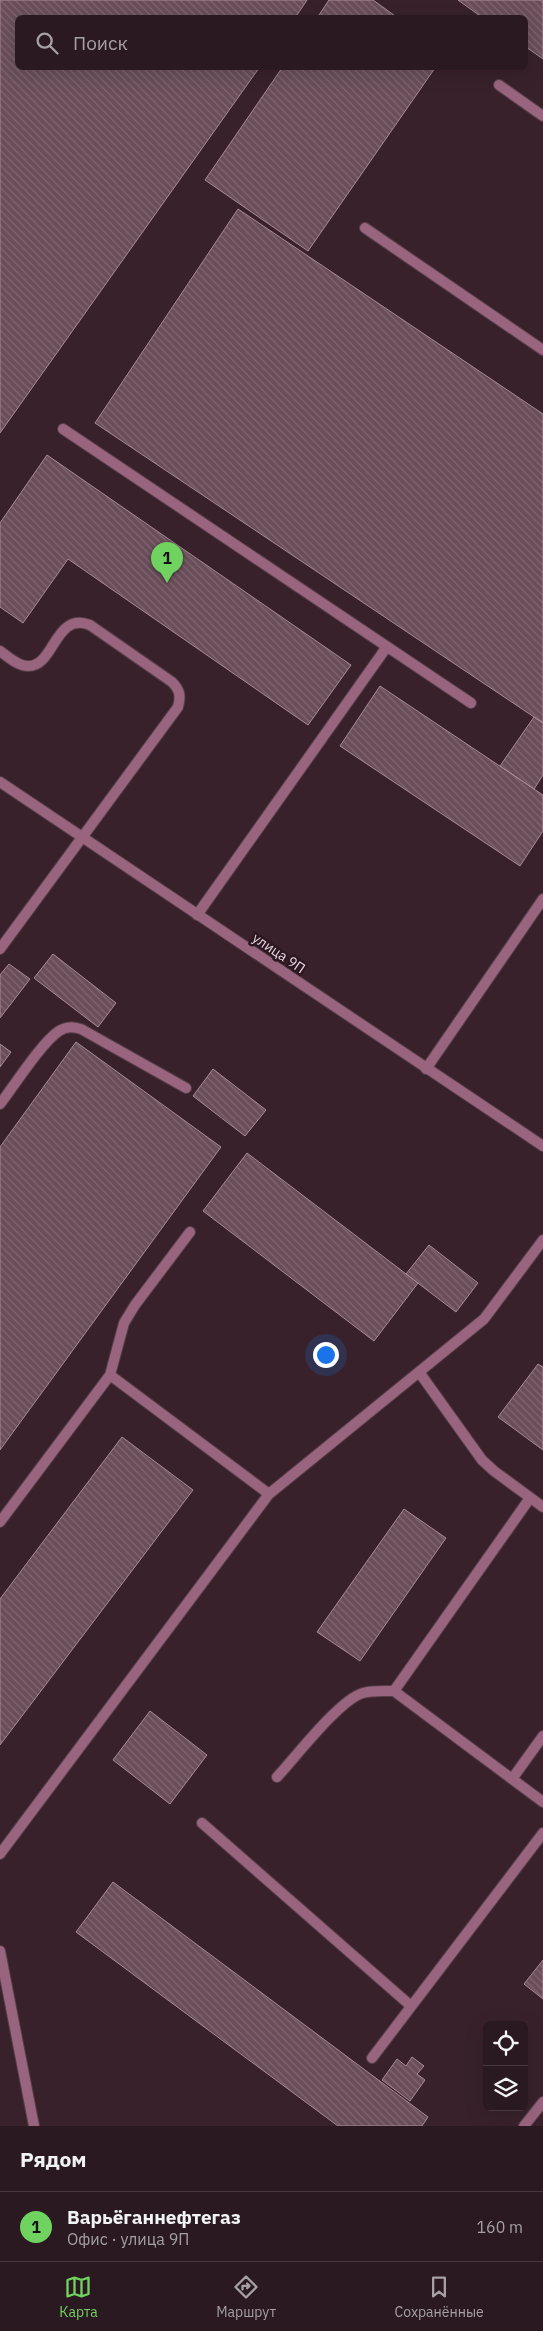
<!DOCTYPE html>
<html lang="ru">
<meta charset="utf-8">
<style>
:root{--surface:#2a1920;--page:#36262d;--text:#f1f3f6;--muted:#a5a0a5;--line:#46383e;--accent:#70d35f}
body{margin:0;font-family:"IBM Plex Sans",sans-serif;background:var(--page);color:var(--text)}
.controls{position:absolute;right:15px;bottom:15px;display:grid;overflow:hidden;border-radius:8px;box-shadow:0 5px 20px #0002}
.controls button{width:45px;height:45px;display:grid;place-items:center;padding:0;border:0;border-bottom:1px solid var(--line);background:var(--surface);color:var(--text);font:25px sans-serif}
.you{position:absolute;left:325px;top:1354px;width:18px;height:18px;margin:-12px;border:4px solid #fff;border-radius:50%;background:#1a73e8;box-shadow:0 0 0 8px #1a73e833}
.badge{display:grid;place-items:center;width:32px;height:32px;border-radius:50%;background:var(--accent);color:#111;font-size:16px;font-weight:700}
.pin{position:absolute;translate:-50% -41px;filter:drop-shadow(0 1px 2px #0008)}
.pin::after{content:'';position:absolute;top:26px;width:18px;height:15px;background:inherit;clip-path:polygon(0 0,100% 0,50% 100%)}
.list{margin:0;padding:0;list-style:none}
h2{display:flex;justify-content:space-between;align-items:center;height:65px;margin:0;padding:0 20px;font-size:21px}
h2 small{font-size:16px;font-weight:400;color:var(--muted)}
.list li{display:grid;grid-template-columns:32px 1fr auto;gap:15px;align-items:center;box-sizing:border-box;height:70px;padding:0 20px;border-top:1px solid var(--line)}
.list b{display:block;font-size:19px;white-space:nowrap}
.list p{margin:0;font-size:16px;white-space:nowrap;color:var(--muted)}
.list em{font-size:16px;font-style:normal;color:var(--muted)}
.icon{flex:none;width:28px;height:28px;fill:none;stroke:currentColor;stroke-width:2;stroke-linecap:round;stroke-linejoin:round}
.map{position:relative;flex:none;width:543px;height:2126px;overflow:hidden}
.search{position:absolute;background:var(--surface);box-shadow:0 5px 20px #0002;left:15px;right:15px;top:15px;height:55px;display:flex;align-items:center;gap:12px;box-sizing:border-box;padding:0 18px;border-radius:8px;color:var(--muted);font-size:19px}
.sheet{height:135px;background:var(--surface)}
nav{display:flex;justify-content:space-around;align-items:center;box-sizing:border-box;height:70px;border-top:1px solid var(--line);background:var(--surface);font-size:14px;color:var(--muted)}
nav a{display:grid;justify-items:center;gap:2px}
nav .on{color:var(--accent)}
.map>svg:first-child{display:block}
.building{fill:url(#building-back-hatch);stroke:#a78a97}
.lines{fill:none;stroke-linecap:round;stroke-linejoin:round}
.lane-casing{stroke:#543e48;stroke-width:12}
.street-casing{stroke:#543e48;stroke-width:12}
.lane{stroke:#99647d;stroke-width:10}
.street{stroke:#99647d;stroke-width:10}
.labels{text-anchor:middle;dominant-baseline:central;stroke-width:5;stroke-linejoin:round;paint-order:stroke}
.street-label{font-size:14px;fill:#e9d9e0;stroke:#2d1722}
</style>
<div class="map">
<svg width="543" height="2126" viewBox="0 0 543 2126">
<defs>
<pattern id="building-back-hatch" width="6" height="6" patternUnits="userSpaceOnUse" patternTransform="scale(1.25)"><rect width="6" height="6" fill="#694e5a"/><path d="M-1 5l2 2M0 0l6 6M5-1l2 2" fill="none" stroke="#7e6771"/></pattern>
</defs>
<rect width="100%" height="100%" fill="#38212b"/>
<path class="building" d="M 0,0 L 307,0 L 295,18 L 18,18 L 18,68 L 259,68 L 0,433 Z
M 329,0 L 373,0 L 398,18 L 317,18 Z
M 458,0 L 543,0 L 543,59 L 526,47 L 526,18 L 483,18 Z
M 282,68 L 435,68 L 308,251 L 205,180 Z
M 238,209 L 543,414 L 543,723 L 95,423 Z
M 47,455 L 351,665 L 308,725 L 68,559 L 23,623 L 0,607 L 0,523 Z
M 380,686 L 543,795 L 543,831 L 520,866 L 340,746 Z
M 534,717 L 543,723 L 543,775 L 534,789 L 500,766 Z
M 53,954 L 116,1003 L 98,1027 L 34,978 Z
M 9,964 L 30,979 L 0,1018 L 0,975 Z
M 76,1042 L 221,1147 L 0,1450 L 0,1147 Z
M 0,1044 L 11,1052 L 0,1067 Z
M 213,1069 L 266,1110 L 245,1136 L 193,1096 Z
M 247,1153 L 418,1283 L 374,1341 L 203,1211 Z
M 429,1245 L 478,1283 L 456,1312 L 406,1274 Z
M 538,1364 L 543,1367 L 543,1450 L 498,1417 Z
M 122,1437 L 193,1490 L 0,1745 L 0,1599 Z
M 404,1509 L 446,1538 L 360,1661 L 317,1632 Z
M 150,1711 L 207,1755 L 170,1804 L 113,1760 Z
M 113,1882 L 428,2117 L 422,2126 L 338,2126 L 76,1932 Z
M 543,1960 L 543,1999 L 524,1984 Z
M 412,2057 L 424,2066 L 417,2074 L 425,2080 L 410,2101 L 382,2080 L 397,2059 L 406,2066 Z"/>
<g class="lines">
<g class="lane-casing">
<path id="lane" d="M 499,85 L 543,116
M 365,228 L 543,350
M 63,429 L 471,703
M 0,651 C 7,656 18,666 27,666 C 55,668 54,611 90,625 L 172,682 C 180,690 181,696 178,707 L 0,949
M 197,915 L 386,648
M 426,1069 L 543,899
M 0,1104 C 14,1086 42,1042 59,1031 C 67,1026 73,1027 81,1029 L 186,1088
M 419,1372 L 482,1460 L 494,1471 L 543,1507
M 110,1375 L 124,1323 L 135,1305 L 190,1232
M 530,1498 L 394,1691 L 543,1802
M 0,1522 L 110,1375 L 269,1494
M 277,1777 C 295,1758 340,1699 363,1693 C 373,1690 385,1691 394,1691
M 512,1779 L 543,1736
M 202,1823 L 411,2006
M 0,1854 L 269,1494 L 484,1319 L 543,1240
M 0,1951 L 34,2126
M 372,2058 L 543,1833
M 524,2126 L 543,2102"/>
</g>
<g class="street-casing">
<path id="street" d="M 0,782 L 543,1146"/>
</g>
<use href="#lane" class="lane"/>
<use href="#street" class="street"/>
</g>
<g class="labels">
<g class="street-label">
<text transform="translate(279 953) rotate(34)">улица 9П</text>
</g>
</g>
</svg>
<div class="controls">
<button><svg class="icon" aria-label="locate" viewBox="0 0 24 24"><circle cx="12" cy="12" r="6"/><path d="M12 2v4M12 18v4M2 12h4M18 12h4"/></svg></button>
<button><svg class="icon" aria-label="layers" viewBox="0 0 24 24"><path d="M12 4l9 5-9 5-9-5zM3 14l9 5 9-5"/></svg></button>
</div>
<div class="you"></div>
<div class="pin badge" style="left:167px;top:583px">1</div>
<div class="search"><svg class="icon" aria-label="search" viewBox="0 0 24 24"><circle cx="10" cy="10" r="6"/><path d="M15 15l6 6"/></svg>Поиск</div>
</div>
<section class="sheet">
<h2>Рядом<small></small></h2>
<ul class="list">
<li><span class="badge">1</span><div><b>Варьёганнефтегаз</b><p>Офис · улица 9П</p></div><em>160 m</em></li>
</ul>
</section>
<nav>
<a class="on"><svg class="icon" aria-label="map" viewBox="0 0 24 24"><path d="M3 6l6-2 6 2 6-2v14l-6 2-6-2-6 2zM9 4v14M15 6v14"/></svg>Карта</a>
<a><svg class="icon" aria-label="directions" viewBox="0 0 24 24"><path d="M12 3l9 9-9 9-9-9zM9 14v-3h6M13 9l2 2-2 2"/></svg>Маршрут</a>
<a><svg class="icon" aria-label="saved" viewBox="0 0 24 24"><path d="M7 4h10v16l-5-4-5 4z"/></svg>Сохранённые</a>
</nav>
